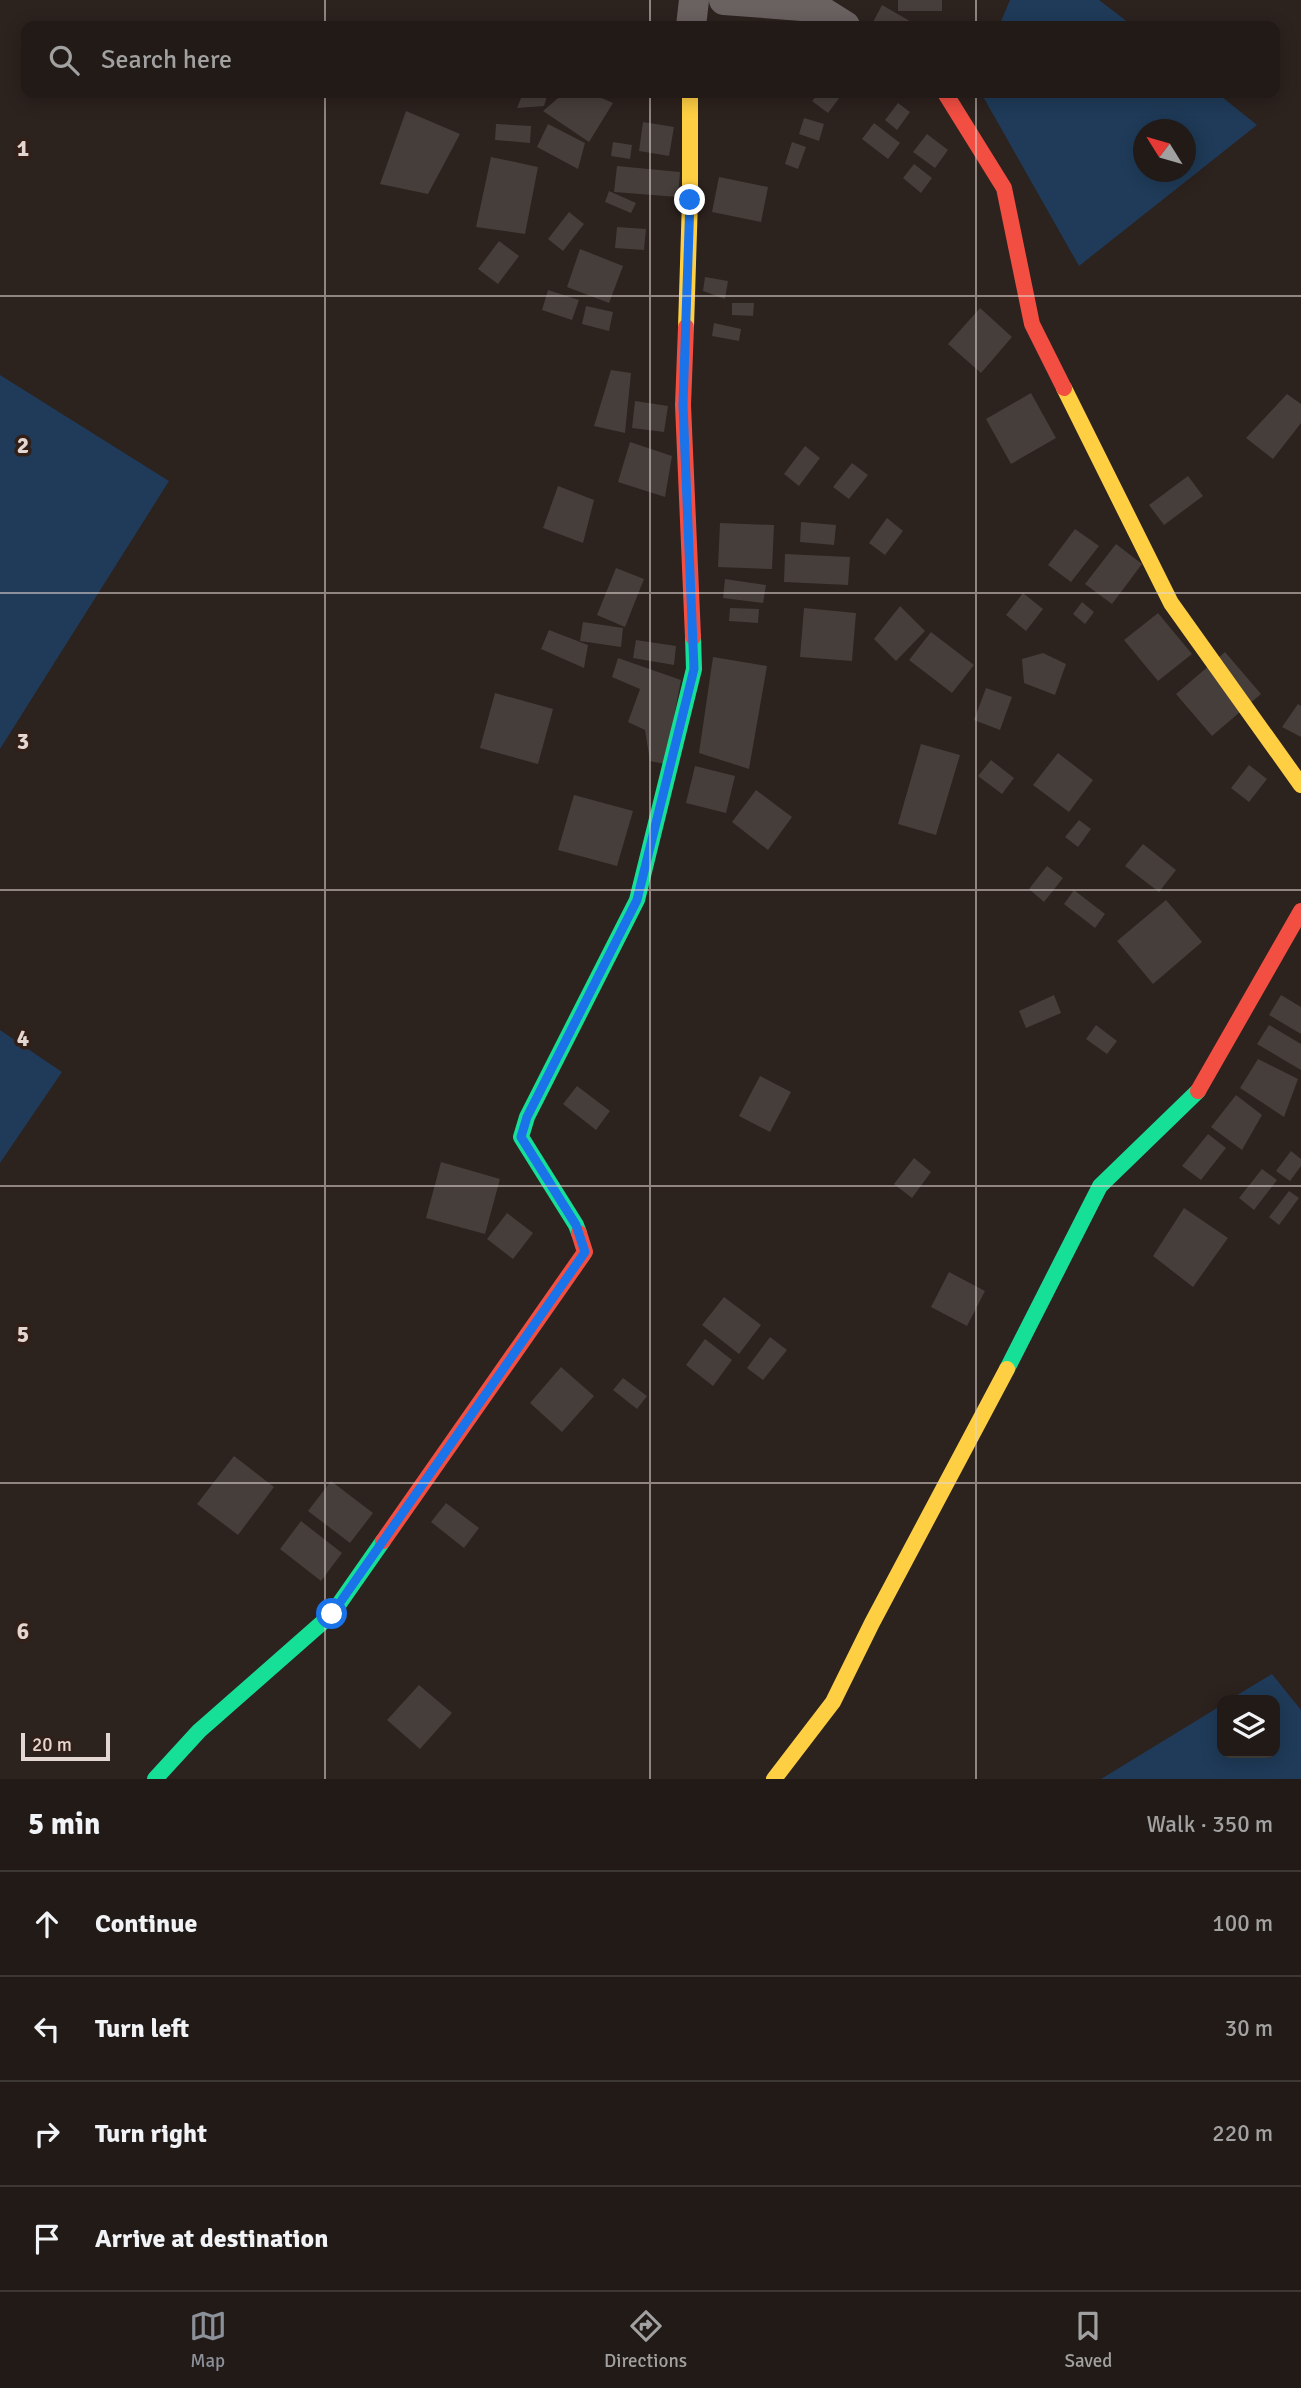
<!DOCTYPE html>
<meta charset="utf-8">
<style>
:root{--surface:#211a16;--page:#2d2723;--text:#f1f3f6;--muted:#a2a1a1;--line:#3e3835;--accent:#8c9099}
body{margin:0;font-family:Signika,sans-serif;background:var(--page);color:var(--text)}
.controls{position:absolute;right:21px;bottom:21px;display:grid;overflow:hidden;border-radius:14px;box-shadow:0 4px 18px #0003}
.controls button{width:63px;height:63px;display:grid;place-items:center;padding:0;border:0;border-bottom:2px solid var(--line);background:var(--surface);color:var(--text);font:35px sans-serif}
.compass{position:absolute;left:1133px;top:119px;width:63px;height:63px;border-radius:50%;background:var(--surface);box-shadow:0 4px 18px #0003;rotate:307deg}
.scale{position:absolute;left:21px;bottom:18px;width:89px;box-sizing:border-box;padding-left:7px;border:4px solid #e4d7d1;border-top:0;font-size:19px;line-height:24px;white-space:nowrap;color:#e4d7d1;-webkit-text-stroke:5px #322018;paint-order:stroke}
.stop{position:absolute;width:21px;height:21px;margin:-16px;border:5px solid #1a73e8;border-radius:50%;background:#fff}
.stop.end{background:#1a73e8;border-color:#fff;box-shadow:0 2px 7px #0008}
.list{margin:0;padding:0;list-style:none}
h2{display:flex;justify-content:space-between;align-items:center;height:91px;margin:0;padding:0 28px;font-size:30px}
h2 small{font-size:23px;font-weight:400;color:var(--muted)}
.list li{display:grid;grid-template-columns:46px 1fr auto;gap:21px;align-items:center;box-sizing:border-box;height:105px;padding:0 28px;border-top:2px solid var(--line)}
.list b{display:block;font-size:26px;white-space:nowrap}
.list em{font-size:23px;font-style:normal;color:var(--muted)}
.icon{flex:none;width:38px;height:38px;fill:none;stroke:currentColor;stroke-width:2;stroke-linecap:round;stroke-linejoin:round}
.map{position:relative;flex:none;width:1301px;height:1779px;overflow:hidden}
.search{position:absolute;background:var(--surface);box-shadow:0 4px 18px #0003;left:21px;right:21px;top:21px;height:77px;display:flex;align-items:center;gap:18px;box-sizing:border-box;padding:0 24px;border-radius:14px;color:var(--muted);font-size:26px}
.sheet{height:511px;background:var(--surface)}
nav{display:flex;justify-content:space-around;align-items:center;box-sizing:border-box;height:98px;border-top:2px solid var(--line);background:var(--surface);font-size:19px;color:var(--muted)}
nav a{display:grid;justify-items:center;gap:4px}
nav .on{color:var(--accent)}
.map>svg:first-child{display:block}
.water{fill:#1f3b59;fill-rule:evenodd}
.building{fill:#463e3a}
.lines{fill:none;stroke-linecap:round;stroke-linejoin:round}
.street{stroke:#6a6161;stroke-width:30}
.fast{stroke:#16e098;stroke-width:16}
.slow{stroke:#ffcf43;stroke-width:16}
.jam{stroke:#f24e42;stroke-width:16}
.route{stroke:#1a73e8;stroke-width:9}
.grid{fill:none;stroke:#e4d7d1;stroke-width:2;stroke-opacity:0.55}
.grid-label{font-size:23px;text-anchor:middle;font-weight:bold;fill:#e4d7d1;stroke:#322018;stroke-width:7;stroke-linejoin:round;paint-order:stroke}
</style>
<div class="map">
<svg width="1301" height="1779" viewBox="0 0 1301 1779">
<rect width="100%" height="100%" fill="#2c221e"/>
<path class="water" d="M 1010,0 L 1099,0 L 1133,26 L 999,26 Z
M 981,93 L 1217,93 L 1257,125 L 1079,266 ZM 1144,130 L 1186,130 L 1186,172 L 1144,172 Z
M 0,375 L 169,481 L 0,749 Z
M 0,1030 L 62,1072 L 0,1163 Z
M 1272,1674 L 1301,1710 L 1301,1779 L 1101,1779 L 1222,1705 L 1222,1753 L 1275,1753 L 1275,1700 L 1229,1700 Z"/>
<path class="building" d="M 898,0 L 942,0 L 942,11 L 898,11 Z
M 882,5 L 915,24 L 914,26 L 871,26 Z
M 523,93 L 548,93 L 544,106 L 517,108 Z
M 564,93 L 590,93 L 613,103 L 589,142 L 543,111 Z
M 819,93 L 843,93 L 828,113 L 812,101 Z
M 898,103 L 910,112 L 897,130 L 885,120 Z
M 406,111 L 460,134 L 428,194 L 380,184 Z
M 804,118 L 824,124 L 819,141 L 799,134 Z
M 643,122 L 674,127 L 669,156 L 639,151 Z
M 874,123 L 900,143 L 888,159 L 862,139 Z
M 496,124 L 531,126 L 530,143 L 495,140 Z
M 548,124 L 585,143 L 578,169 L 537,147 Z
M 927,134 L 948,150 L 935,168 L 913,152 Z
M 613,142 L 632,145 L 630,159 L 611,156 Z
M 792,142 L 806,147 L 798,169 L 785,164 Z
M 491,157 L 538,167 L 525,234 L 476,227 Z
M 914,164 L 932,178 L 921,193 L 903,178 Z
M 617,166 L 680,172 L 678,197 L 614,192 Z
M 719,177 L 768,187 L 761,222 L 712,212 Z
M 609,191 L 636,203 L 631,213 L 605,202 Z
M 569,212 L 584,224 L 563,251 L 548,239 Z
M 617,227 L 646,229 L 644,250 L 615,248 Z
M 499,241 L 519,256 L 498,284 L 478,269 Z
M 580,249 L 623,266 L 609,303 L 567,287 Z
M 705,277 L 728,281 L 725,299 L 703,291 Z
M 548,290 L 579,300 L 572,320 L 542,310 Z
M 732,303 L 754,303 L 753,316 L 732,315 Z
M 586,306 L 613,312 L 609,331 L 582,324 Z
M 980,308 L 1012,337 L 981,373 L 948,344 Z
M 714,323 L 741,329 L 739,341 L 712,336 Z
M 611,370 L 631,373 L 625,433 L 594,426 Z
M 1031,393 L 1056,438 L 1011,464 L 986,419 Z
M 1287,394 L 1301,404 L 1301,423 L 1273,459 L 1246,438 Z
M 635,401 L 668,406 L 664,432 L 632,428 Z
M 630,442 L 672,456 L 665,497 L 618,482 Z
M 805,446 L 820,458 L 799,486 L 784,474 Z
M 852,463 L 868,475 L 849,499 L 833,487 Z
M 1188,476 L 1203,496 L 1164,525 L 1149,505 Z
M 558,486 L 594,500 L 583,543 L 543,528 Z
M 887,518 L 903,531 L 885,555 L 869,543 Z
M 801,522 L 836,525 L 834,545 L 800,542 Z
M 720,523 L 774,525 L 772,569 L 718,567 Z
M 1075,529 L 1099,546 L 1071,582 L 1048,565 Z
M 1116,544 L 1142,564 L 1112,604 L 1085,584 Z
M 785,554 L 850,557 L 848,585 L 784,582 Z
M 616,568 L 644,579 L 625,627 L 597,615 Z
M 725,579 L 766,585 L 763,603 L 723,598 Z
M 1023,593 L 1043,609 L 1026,631 L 1006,615 Z
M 1082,602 L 1094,612 L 1085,624 L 1073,614 Z
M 900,606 L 925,631 L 896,661 L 874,639 Z
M 730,608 L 759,609 L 758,623 L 729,621 Z
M 804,608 L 856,613 L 852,661 L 800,657 Z
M 1158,613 L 1192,654 L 1158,681 L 1124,640 Z
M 583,622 L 623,628 L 621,647 L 580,641 Z
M 549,630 L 588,645 L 584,668 L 541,649 Z
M 931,632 L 974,665 L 952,693 L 909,660 Z
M 636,640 L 676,646 L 674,665 L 633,658 Z
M 1225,652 L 1261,694 L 1212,736 L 1176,694 Z
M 1043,653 L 1066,664 L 1055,695 L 1024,683 L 1022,659 Z
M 713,657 L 767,666 L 749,769 L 699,753 Z
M 618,658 L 681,680 L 665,764 L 650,761 L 645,730 L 628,722 L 640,689 L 612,677 Z
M 986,688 L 1012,697 L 1000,730 L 974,720 Z
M 495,693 L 553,709 L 538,764 L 480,748 Z
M 1298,704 L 1301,706 L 1301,737 L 1282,727 Z
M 921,744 L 960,755 L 936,835 L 898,824 Z
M 1058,753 L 1093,780 L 1069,812 L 1033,785 Z
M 991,760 L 1014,778 L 1002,794 L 978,776 Z
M 1249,765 L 1267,779 L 1249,802 L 1231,788 Z
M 695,766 L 735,776 L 726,813 L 686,803 Z
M 756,790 L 792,817 L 768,850 L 732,822 Z
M 574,795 L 633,811 L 617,866 L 558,850 Z
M 1079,820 L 1091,829 L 1078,847 L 1065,837 Z
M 1143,844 L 1176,870 L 1159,892 L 1125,866 Z
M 1047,866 L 1063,878 L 1044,902 L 1029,889 Z
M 1074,890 L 1105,914 L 1095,928 L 1064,904 Z
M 1166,900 L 1202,942 L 1153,984 L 1117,941 Z
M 1054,995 L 1061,1013 L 1026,1028 L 1019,1011 Z
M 1281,995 L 1301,1007 L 1301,1034 L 1269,1015 Z
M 1096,1025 L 1117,1041 L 1107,1054 L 1086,1039 Z
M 1269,1025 L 1301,1044 L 1301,1070 L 1257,1044 Z
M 1258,1059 L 1298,1079 L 1284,1117 L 1240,1088 Z
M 760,1076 L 791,1092 L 770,1132 L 739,1116 Z
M 577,1086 L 610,1111 L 596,1130 L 563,1104 Z
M 1236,1095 L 1262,1115 L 1242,1150 L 1211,1127 Z
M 1208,1134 L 1226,1148 L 1201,1180 L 1182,1166 Z
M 1291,1151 L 1301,1159 L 1301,1166 L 1290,1181 L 1276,1171 Z
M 914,1158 L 931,1172 L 912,1198 L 894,1184 Z
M 441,1162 L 500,1179 L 485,1234 L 426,1218 Z
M 1262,1169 L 1277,1180 L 1254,1210 L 1239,1198 Z
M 1289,1191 L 1299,1198 L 1279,1225 L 1269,1217 Z
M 1184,1208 L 1228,1238 L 1193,1287 L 1153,1256 Z
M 507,1213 L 533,1233 L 513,1259 L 487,1239 Z
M 949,1272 L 985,1291 L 967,1326 L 931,1307 Z
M 724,1297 L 761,1325 L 739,1354 L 702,1325 Z
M 770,1337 L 787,1350 L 763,1380 L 747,1368 Z
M 705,1339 L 732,1360 L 713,1386 L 686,1365 Z
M 561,1367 L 594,1396 L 562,1432 L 530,1403 Z
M 623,1378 L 647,1396 L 637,1409 L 613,1390 Z
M 234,1456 L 274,1487 L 238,1535 L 197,1504 Z
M 331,1481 L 373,1513 L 350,1543 L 308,1511 Z
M 446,1503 L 479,1528 L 464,1548 L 431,1522 Z
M 301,1521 L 342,1553 L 321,1581 L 280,1549 Z
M 419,1685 L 452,1713 L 420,1749 L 387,1720 Z"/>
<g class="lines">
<path class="street" d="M 724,0 L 815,7 L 845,26
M 691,26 L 694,0"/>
<path class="fast" d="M 579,1233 L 576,1225 L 521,1137 L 527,1117 L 637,900 L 694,669 L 693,637
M 1007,1369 L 1100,1186 L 1198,1091
M 155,1779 L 199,1731 L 332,1614 L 383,1541"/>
<path class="slow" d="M 686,327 L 690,200 L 690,93
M 1064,388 L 1171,603 L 1301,785
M 774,1779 L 833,1702 L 872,1623 L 1007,1369"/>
<path class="jam" d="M 945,93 L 1004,188 L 1032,324 L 1064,388
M 686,327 L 683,405 L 693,637
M 1198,1091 L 1301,911
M 383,1541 L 585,1252 L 579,1233"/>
</g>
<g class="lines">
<path class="route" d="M 332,1614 L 585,1252 L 576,1225 L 521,1137 L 527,1117 L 637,900 L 694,669 L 683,405 L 690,200"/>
</g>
<path class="grid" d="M 325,0 L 325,26M 650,0 L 650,26M 976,0 L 976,26M 325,93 L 325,1779M 650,93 L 650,1779M 976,93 L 976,1779M 0,296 L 1301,296M 0,593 L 1301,593M 0,890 L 1301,890M 0,1186 L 1301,1186M 0,1483 L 1301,1483"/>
<g class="grid-label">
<text x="23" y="156">1</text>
<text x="23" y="453">2</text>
<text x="23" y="749">3</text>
<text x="23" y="1046">4</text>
<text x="23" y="1342">5</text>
<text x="23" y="1639">6</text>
</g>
</svg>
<div class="controls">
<button><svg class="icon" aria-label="layers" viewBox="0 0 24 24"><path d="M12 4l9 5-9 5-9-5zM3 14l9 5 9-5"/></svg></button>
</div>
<svg class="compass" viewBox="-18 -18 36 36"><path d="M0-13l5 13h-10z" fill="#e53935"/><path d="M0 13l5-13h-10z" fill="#a2a1a1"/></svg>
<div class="scale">20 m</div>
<div class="stop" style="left:332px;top:1614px"></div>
<div class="stop end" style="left:690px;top:200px"></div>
<div class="search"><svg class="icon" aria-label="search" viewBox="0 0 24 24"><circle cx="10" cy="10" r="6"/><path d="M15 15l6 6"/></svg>Search here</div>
</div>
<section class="sheet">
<h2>5 min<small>Walk · 350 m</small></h2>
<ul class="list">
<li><svg class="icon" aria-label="ahead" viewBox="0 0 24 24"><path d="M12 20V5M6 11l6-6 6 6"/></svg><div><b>Continue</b></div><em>100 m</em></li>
<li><svg class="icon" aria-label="left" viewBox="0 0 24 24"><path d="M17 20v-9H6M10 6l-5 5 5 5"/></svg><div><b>Turn left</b></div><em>30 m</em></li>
<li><svg class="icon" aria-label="right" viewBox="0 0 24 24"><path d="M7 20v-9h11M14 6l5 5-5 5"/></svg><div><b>Turn right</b></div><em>220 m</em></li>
<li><svg class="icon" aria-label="arrive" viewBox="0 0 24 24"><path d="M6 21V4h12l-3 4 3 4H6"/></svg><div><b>Arrive at destination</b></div></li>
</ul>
</section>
<nav>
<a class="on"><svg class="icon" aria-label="map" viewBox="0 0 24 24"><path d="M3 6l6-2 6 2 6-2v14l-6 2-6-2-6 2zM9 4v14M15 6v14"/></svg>Map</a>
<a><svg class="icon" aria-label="directions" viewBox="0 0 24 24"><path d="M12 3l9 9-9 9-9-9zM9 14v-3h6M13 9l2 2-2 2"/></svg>Directions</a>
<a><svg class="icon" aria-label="saved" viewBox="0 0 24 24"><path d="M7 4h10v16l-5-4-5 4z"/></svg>Saved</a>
</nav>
